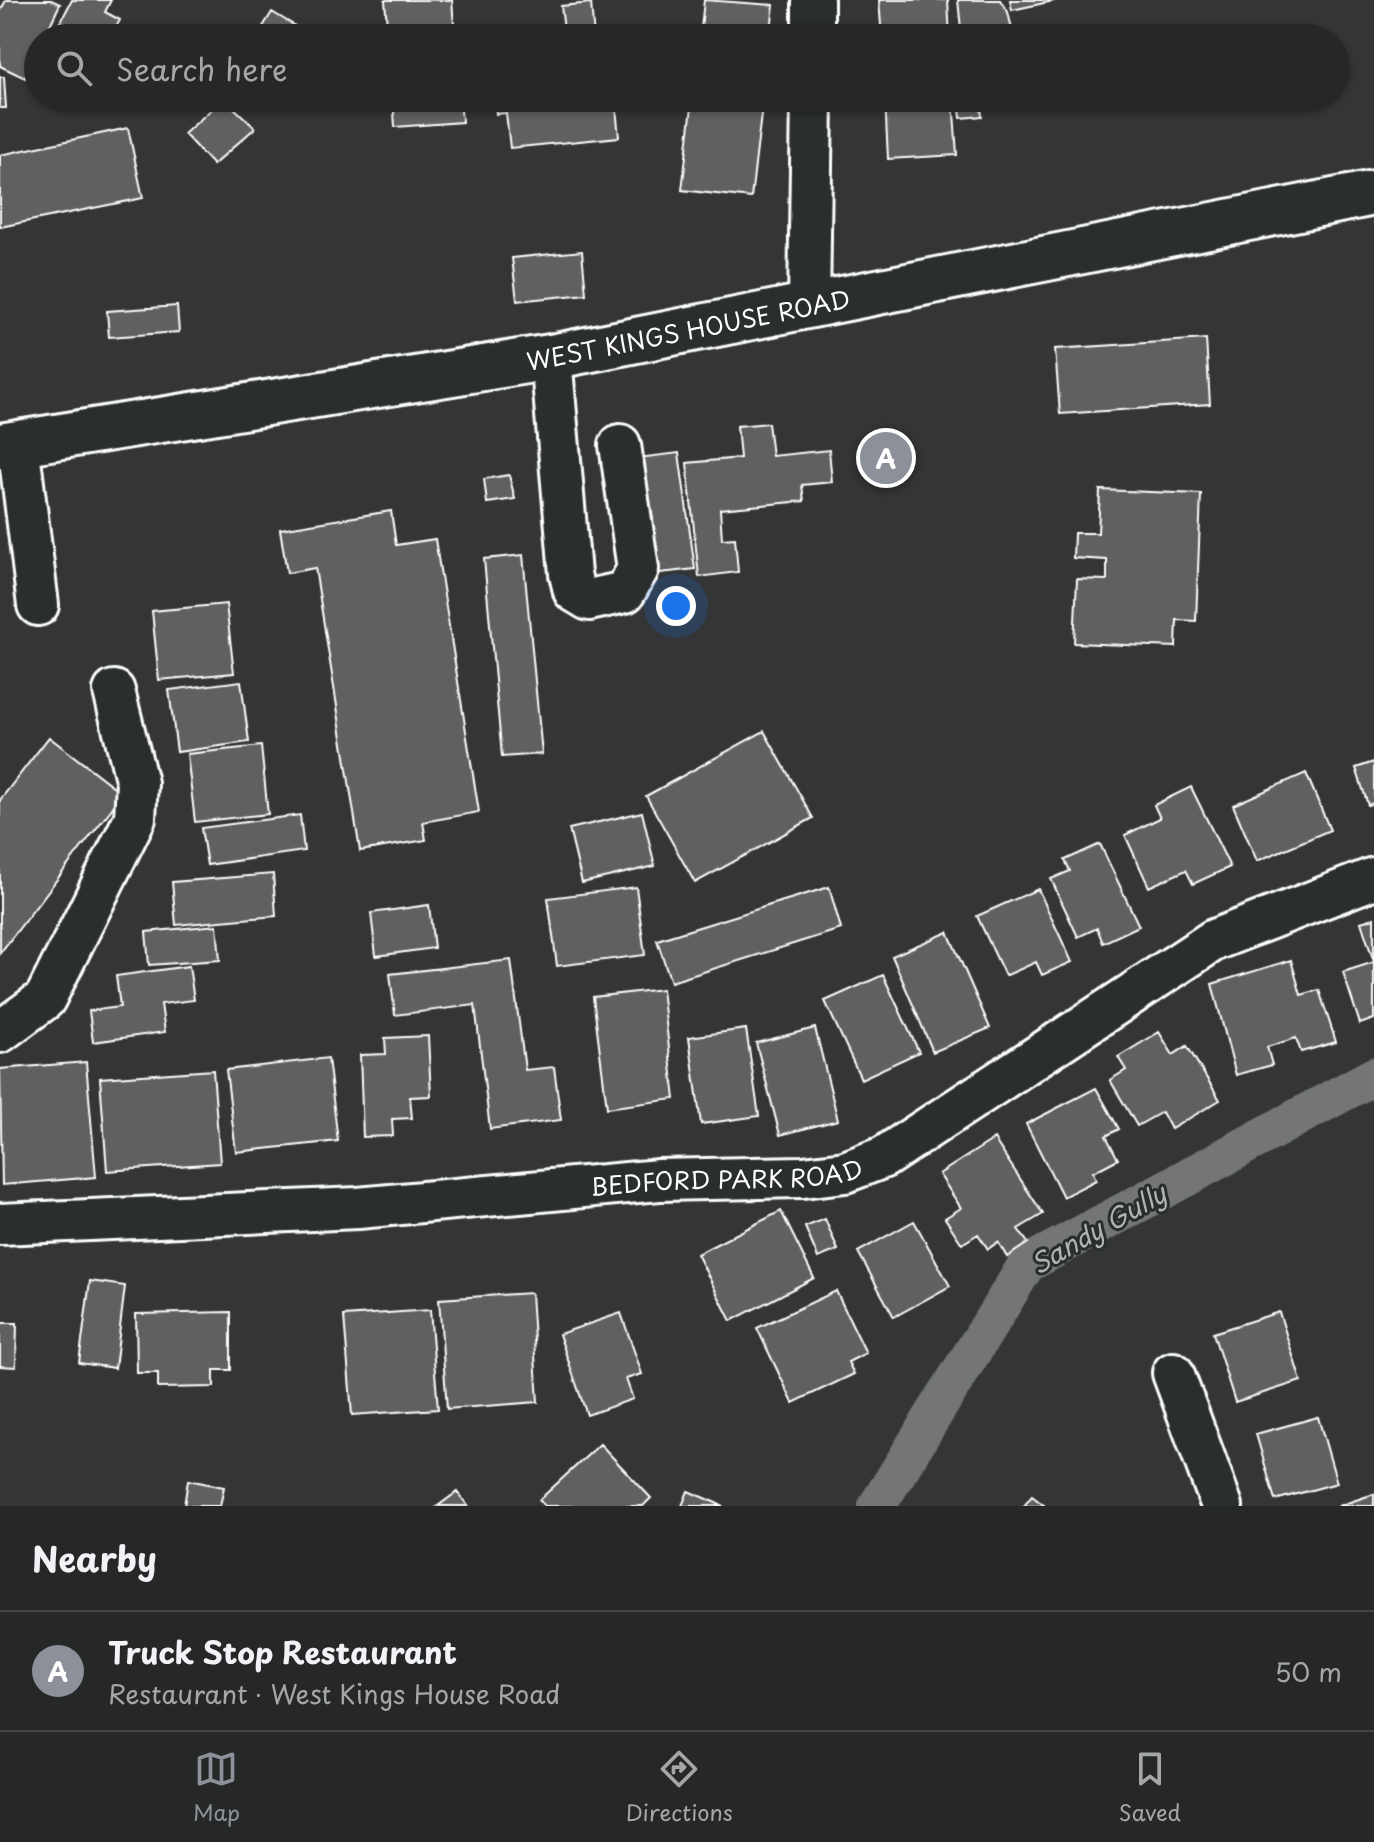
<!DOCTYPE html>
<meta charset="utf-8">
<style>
:root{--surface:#262828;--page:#323434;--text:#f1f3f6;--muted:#a4a6a8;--line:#424445;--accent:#8c9099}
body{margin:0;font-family:"Playpen Sans",sans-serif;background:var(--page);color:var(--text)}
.you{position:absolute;left:676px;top:606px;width:28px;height:28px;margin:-20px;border:6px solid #fff;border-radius:50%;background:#1a73e8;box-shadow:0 0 0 12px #1a73e833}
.badge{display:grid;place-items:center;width:52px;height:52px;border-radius:50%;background:var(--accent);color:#fff;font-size:26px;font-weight:700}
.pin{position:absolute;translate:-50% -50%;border:4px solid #fff;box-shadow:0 2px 8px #0006}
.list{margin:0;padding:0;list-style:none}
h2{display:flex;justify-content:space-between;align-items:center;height:104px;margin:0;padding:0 32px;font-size:34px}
h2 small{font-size:26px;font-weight:400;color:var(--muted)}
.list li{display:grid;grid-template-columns:52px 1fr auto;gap:24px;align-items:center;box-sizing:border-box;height:120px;padding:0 32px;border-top:2px solid var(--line)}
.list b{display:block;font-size:30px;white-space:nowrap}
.list p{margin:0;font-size:26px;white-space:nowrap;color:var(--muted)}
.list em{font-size:26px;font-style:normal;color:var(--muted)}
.icon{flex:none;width:44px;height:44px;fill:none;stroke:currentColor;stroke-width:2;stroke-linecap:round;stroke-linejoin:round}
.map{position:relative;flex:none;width:1374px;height:1506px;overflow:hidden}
.search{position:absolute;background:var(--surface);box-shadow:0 2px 6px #0004;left:24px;right:24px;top:24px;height:88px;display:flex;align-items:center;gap:20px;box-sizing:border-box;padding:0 28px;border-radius:44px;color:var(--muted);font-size:30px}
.sheet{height:224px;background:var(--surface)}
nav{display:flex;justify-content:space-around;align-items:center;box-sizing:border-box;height:112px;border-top:2px solid var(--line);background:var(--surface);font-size:22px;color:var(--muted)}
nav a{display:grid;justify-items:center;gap:4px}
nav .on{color:var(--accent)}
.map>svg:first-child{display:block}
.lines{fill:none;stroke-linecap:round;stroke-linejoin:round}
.canal{stroke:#737576;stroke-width:38}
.building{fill:#5f6162;stroke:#fff;stroke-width:2}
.minor-casing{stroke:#fff;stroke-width:46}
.major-casing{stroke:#fff;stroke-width:50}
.minor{stroke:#2a2d2e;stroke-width:40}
.major{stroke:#2a2d2e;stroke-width:44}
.labels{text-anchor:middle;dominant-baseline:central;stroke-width:6;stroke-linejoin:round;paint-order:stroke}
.street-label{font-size:24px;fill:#fff;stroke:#2a2d2e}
.water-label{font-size:26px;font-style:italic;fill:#b2b3b4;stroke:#2a2d2e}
</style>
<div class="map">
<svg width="1374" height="1506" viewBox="0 0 1374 1506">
<rect width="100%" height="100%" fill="#333536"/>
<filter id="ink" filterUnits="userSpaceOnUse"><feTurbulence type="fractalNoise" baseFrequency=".0125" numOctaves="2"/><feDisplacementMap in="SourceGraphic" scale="16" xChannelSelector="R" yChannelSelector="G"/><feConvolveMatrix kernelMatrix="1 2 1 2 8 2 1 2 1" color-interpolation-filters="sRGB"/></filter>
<g filter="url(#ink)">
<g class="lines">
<path class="canal" d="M 877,1506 L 1027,1264 L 1374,1076"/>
</g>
<path class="building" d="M 6,0 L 51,0 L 60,4 L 44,38 L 38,38 L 38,51 L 25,78 L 0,66 L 0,12 Z
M 72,0 L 111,0 L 105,12 L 120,20 L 110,38 L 52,38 Z
M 385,0 L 452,0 L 455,38 L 388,38 Z
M 704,0 L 774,5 L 770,38 L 700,38 Z
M 879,0 L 948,0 L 950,38 L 882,38 Z
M 958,0 L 1000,0 L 1008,12 L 1014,38 L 962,38 Z
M 1010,0 L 1058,0 L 1012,10 Z
M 591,3 L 594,38 L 565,38 L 561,6 Z
M 272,12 L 315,38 L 256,38 Z
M 0,77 L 4,77 L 6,108 L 0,108 Z
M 224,98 L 255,128 L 213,165 L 184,134 Z
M 393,98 L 460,98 L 462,122 L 395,127 Z
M 494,98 L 615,98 L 619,137 L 510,148 L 506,113 L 496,114 Z
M 693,98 L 763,98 L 751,198 L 682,190 Z
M 885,98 L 953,98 L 957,155 L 888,159 Z
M 980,98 L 982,116 L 961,118 L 959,100 Z
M 128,128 L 143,198 L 0,227 L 0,155 Z
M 582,251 L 586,294 L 517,301 L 512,258 Z
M 177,306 L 179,332 L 109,337 L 107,311 Z
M 1206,339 L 1210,404 L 1060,414 L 1055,349 Z
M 768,423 L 772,456 L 829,450 L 832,482 L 802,485 L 804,501 L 720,509 L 722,539 L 735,538 L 738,572 L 699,577 L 687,463 L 740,458 L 737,426 Z
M 679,453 L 695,569 L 652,574 L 637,458 Z
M 509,475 L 515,499 L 487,503 L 484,479 Z
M 1100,490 L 1201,494 L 1196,621 L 1177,620 L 1176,647 L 1074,643 L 1077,579 L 1107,580 L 1107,560 L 1073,558 L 1074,533 L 1098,533 Z
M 391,511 L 396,545 L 435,539 L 479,812 L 423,822 L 426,840 L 360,851 L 315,568 L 287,573 L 280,529 Z
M 523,555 L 542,754 L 502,757 L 484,559 Z
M 226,604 L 234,673 L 159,680 L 152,611 Z
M 241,681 L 249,742 L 177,752 L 169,690 Z
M 764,731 L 813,818 L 695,883 L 646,796 Z
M 49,737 L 123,794 L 0,953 L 0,800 Z
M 261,746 L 268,814 L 195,822 L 187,754 Z
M 1374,762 L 1374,803 L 1368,805 L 1356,768 Z
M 1306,773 L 1330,830 L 1257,861 L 1233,805 Z
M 1191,787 L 1230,867 L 1193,884 L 1186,870 L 1149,887 L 1125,835 L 1160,818 L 1154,805 Z
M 642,812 L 655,866 L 582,883 L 569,829 Z
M 300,815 L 304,851 L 207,865 L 201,828 Z
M 1100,844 L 1139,926 L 1103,943 L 1097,928 L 1078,937 L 1051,879 L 1070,871 L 1065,860 Z
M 273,874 L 276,916 L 176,925 L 172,882 Z
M 636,887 L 645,955 L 557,966 L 548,898 Z
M 829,887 L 841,929 L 671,982 L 657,940 Z
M 1038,889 L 1072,962 L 1042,975 L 1036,962 L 1005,976 L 977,916 Z
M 429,905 L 434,948 L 376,956 L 371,913 Z
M 1374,918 L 1374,962 L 1361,922 Z
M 217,925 L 220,960 L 149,965 L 146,932 Z
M 948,932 L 990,1028 L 933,1052 L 892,956 Z
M 511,960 L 525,1070 L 554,1067 L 561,1120 L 490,1129 L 475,1005 L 395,1015 L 390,974 Z
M 1291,960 L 1301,995 L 1319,990 L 1336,1042 L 1301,1052 L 1296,1038 L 1267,1047 L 1272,1065 L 1236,1075 L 1212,984 Z
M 1374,962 L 1374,1019 L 1360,1024 L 1343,972 Z
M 189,966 L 194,1000 L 161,1004 L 165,1032 L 93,1042 L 89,1011 L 120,1007 L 116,976 Z
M 883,975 L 919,1052 L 861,1079 L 825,1001 Z
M 662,989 L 675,1099 L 607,1108 L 593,997 Z
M 815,1028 L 838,1120 L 780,1135 L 756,1043 Z
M 746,1029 L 759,1116 L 701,1124 L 689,1037 Z
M 1159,1032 L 1173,1055 L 1187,1046 L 1220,1100 L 1171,1129 L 1162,1112 L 1137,1126 L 1110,1080 L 1126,1070 L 1118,1057 Z
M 428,1036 L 431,1096 L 410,1097 L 412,1118 L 392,1119 L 393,1136 L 363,1137 L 360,1055 L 386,1054 L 385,1038 Z
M 328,1058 L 338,1141 L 236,1152 L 226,1070 Z
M 86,1062 L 96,1177 L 2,1185 L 0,1069 Z
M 213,1070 L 220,1163 L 107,1171 L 100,1078 Z
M 1096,1088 L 1119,1129 L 1106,1136 L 1118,1159 L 1093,1172 L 1096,1180 L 1063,1197 L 1026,1124 Z
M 994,1139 L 1043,1214 L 1018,1229 L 1028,1243 L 1007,1257 L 998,1242 L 988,1249 L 978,1234 L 962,1244 L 945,1218 L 961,1208 L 939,1174 Z
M 781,1211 L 814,1278 L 731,1321 L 697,1254 Z
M 825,1219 L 838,1250 L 818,1258 L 805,1227 Z
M 914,1221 L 950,1286 L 894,1317 L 858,1252 Z
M 90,1281 L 125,1286 L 115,1368 L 79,1363 Z
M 836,1291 L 866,1353 L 848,1362 L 854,1374 L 793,1403 L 757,1328 Z
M 531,1293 L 538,1402 L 447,1409 L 439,1299 Z
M 430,1310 L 438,1409 L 352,1415 L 344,1316 Z
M 231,1312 L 231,1370 L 214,1370 L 214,1387 L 158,1388 L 158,1373 L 137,1373 L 136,1314 Z
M 1279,1312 L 1301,1381 L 1235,1402 L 1213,1333 Z
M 621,1313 L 642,1374 L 626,1379 L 633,1399 L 587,1415 L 559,1334 Z
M 0,1323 L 17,1323 L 16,1367 L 0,1366 Z
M 1318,1417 L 1337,1483 L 1275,1500 L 1256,1434 Z
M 600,1444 L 651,1498 L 643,1506 L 545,1506 L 539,1500 Z
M 188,1480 L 224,1487 L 220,1506 L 184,1506 Z
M 688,1491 L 723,1506 L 682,1506 Z
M 457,1492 L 468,1506 L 438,1506 Z
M 1374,1494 L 1374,1506 L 1338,1506 Z
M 1032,1496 L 1045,1506 L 1024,1506 Z"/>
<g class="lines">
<g class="minor-casing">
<g id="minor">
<path d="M 813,38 L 813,0"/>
<path d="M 809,305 L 812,98"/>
<path d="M 551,357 L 570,574 L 574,591 L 589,600 L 625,592 L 638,569 L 620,445"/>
<path d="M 18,443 L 38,605"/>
<path d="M 0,1032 L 45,999 L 135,818 L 137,783 L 114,691"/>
<path id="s1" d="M 0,1224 L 358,1208 L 659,1180 L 803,1177 L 845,1172 L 884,1157 L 1214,940 L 1374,878"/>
<path d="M 1173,1373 L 1222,1506"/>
</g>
</g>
<g class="major-casing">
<g id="major">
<path id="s2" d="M 0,446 L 551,357 L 1374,193"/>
</g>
</g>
<use href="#minor" class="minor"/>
<use href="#major" class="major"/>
</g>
</g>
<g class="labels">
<g class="street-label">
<text stroke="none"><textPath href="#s2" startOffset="698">WEST KINGS HOUSE ROAD</textPath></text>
<text stroke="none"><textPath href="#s1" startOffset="728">BEDFORD PARK ROAD</textPath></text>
</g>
<g class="water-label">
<text transform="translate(1098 1228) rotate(-30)">Sandy Gully</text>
</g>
</g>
</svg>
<div class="you"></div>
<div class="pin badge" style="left:886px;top:458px">A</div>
<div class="search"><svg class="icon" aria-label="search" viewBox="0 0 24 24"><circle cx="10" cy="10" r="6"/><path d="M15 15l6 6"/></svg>Search here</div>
</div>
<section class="sheet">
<h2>Nearby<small></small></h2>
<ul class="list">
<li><span class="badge">A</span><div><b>Truck Stop Restaurant</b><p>Restaurant · West Kings House Road</p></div><em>50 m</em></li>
</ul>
</section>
<nav>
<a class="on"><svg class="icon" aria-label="map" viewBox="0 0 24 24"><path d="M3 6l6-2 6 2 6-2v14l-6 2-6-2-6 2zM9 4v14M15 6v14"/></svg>Map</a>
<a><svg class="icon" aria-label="directions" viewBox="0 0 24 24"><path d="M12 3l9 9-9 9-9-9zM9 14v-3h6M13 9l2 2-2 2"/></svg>Directions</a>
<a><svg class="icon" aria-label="saved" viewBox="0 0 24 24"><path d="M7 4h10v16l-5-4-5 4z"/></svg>Saved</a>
</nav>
